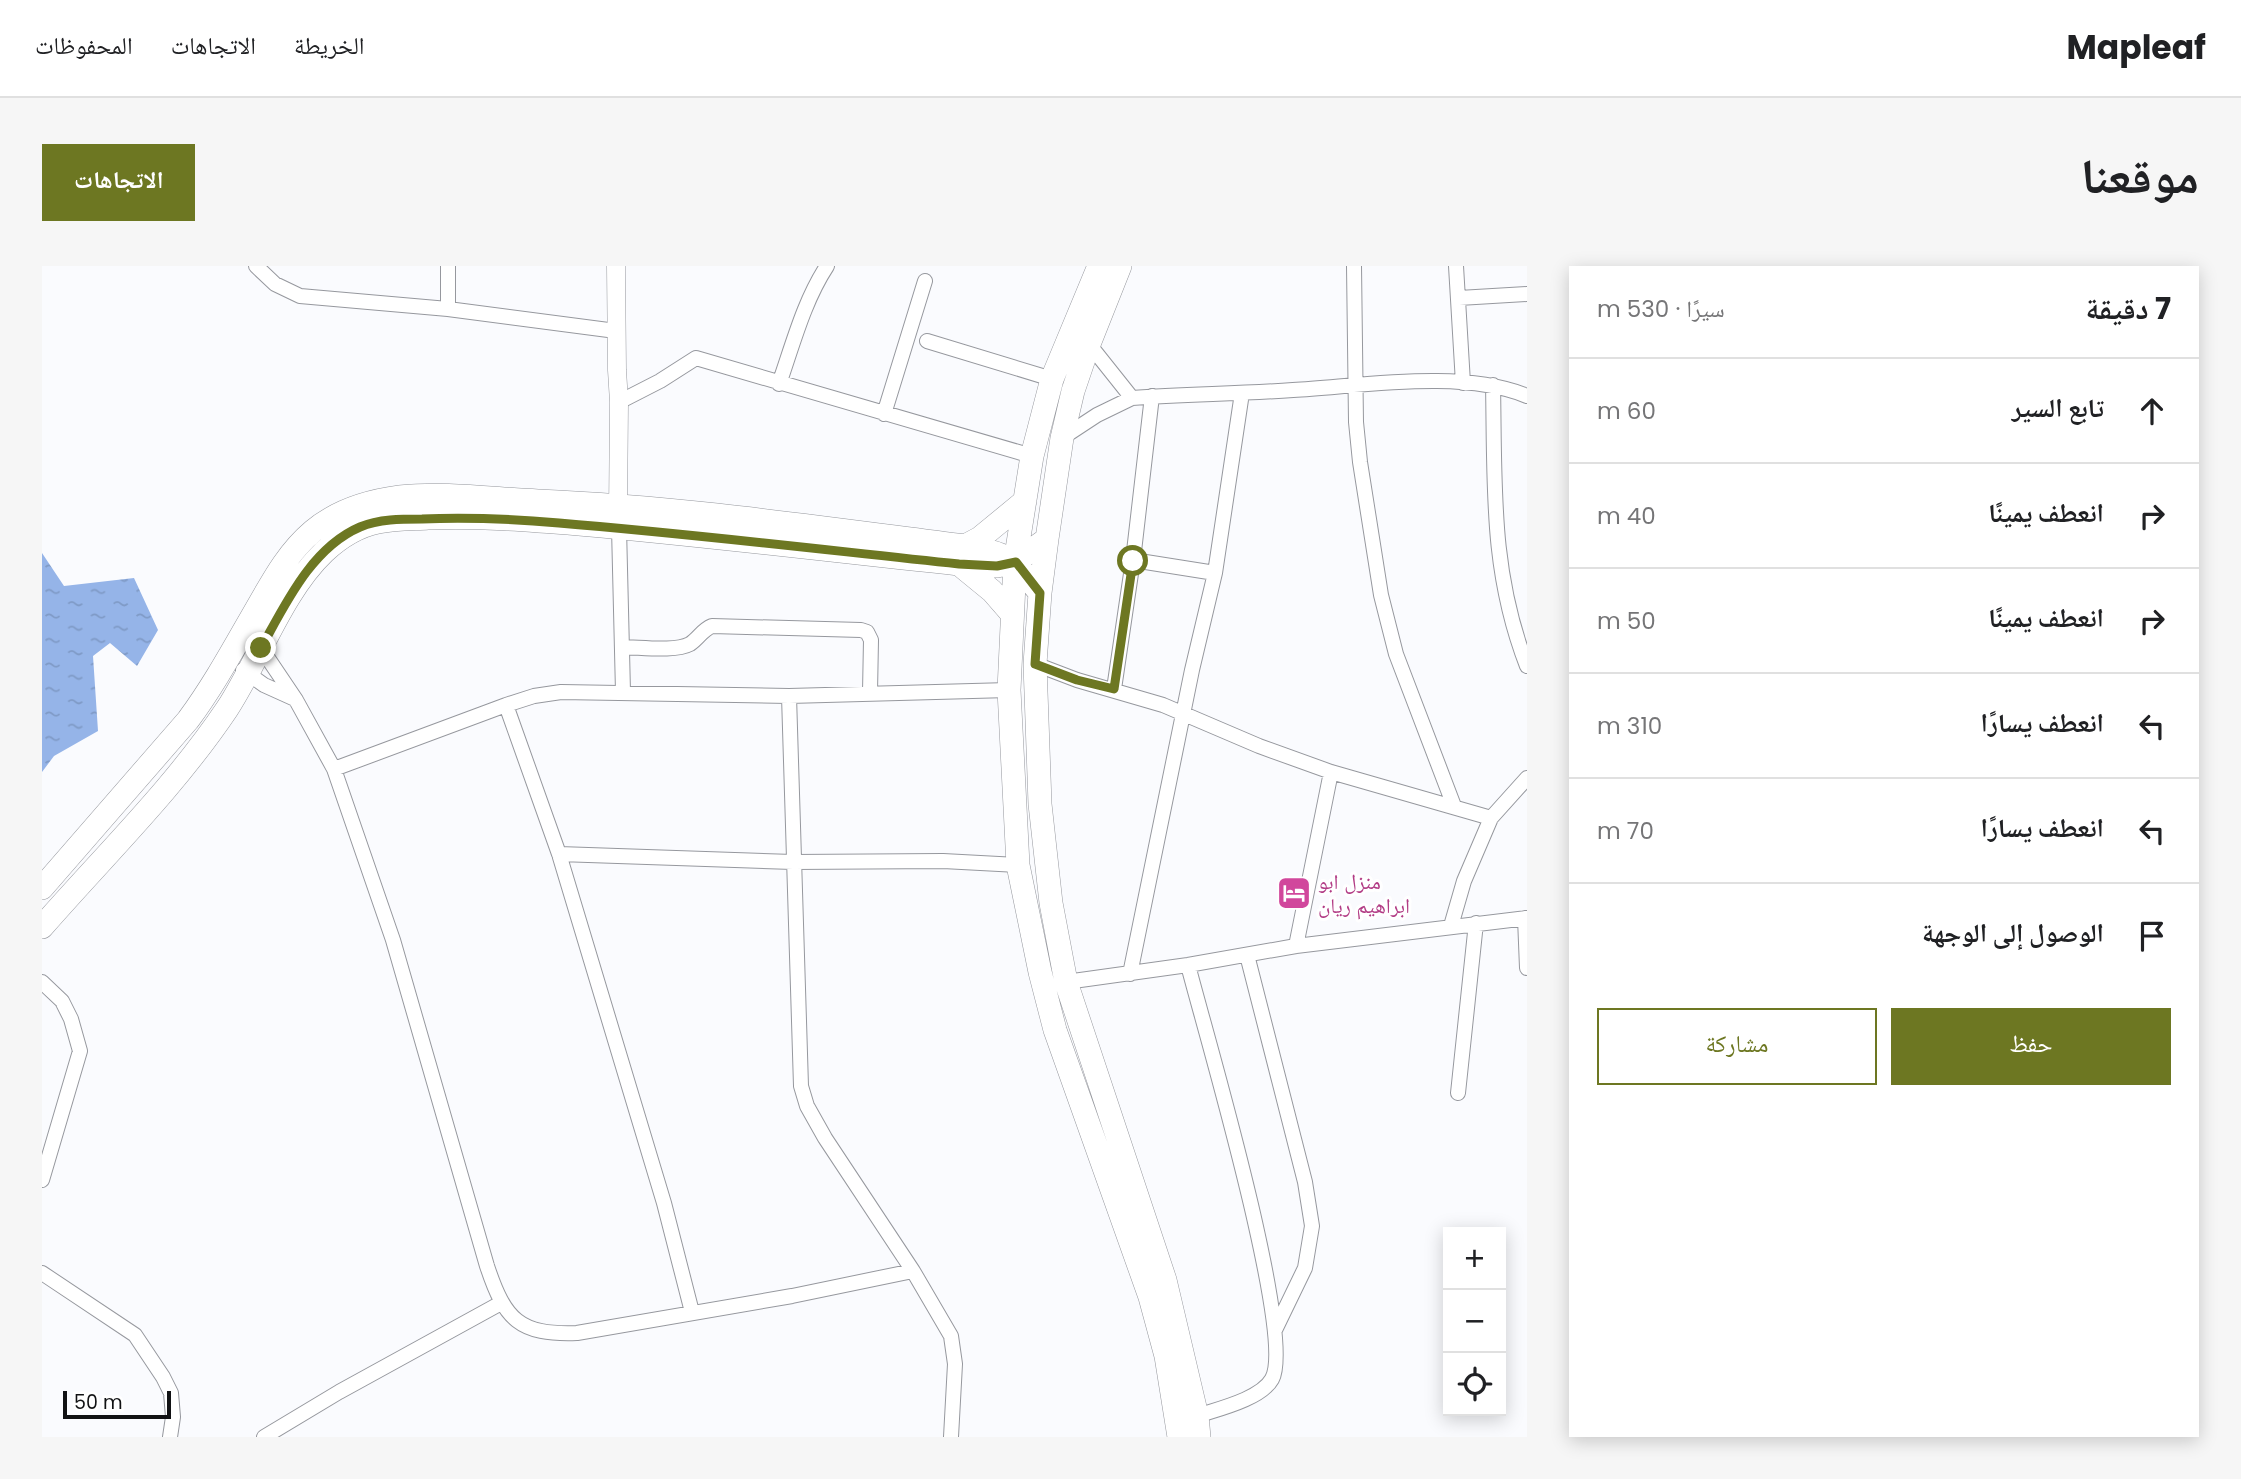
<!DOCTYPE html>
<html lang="ar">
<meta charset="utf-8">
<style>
:root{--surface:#fff;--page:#f6f6f6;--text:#202124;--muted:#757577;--line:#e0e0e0;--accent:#6d7722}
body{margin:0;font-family:Poppins,"Noto Naskh Arabic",sans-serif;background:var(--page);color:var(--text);direction:rtl}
.controls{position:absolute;right:21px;bottom:21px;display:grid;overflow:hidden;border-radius:0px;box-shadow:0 4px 18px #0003}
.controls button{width:63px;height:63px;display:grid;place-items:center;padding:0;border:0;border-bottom:2px solid var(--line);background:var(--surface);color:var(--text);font:35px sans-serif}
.scale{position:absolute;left:21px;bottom:18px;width:108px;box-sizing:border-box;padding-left:7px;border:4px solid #111214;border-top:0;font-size:19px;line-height:24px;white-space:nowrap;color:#111214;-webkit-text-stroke:5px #fff;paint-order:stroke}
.stop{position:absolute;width:21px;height:21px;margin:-16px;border:5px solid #6d7722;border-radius:50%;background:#fff}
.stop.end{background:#6d7722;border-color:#fff;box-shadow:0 2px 7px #0008}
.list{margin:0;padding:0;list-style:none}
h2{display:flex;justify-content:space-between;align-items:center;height:91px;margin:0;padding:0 28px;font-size:30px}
h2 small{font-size:23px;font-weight:400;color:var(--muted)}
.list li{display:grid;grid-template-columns:46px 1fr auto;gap:21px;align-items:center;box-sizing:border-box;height:105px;padding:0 28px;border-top:2px solid var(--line)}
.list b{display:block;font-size:26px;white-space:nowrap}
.list em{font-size:23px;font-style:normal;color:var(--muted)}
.actions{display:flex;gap:14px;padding:21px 28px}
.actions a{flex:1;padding:16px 0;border:2px solid var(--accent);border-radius:0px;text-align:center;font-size:24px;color:var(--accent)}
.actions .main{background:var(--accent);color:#fff}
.icon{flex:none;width:38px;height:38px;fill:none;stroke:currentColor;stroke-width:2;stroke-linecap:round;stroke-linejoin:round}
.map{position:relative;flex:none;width:1485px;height:1171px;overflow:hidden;direction:ltr;border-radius:0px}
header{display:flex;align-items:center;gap:42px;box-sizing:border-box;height:98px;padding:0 35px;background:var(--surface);border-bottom:2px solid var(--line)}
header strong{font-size:33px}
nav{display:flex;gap:38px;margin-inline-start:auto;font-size:24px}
.intro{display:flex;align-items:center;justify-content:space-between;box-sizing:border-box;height:168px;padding:0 42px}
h1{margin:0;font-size:49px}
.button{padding:18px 32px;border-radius:0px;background:var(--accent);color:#fff;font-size:24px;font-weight:700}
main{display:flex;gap:42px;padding:0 42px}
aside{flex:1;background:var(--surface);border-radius:0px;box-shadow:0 4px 18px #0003}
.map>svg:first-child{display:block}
.water{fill:url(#water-ripples)}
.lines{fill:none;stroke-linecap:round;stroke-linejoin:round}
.minor-casing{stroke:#96989e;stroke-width:16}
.tertiary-casing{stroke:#96989e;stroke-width:19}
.primary-casing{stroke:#96989e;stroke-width:24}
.minor{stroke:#fff;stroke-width:14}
.tertiary{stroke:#fff;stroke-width:18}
.primary{stroke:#fff;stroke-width:23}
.route{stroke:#6d7722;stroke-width:9}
.labels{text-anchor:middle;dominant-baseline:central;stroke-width:6;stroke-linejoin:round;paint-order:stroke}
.hotel-label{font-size:21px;fill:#b23c85;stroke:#fff;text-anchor:start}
</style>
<header>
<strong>Mapleaf</strong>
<nav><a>الخريطة</a><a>الاتجاهات</a><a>المحفوظات</a></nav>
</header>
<div class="intro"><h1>موقعنا</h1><a class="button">الاتجاهات</a></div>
<main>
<aside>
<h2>7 دقيقة<small>سيرًا · 530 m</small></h2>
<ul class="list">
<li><svg class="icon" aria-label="ahead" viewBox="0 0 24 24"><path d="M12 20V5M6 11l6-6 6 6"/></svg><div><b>تابع السير</b></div><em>60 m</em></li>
<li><svg class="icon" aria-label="right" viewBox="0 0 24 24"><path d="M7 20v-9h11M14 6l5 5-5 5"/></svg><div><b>انعطف يمينًا</b></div><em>40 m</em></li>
<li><svg class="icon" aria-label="right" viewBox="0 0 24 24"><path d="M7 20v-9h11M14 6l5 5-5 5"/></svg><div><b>انعطف يمينًا</b></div><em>50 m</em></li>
<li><svg class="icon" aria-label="left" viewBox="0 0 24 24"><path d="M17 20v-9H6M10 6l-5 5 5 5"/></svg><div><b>انعطف يسارًا</b></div><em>310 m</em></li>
<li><svg class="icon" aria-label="left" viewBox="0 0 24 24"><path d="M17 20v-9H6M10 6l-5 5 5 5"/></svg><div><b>انعطف يسارًا</b></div><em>70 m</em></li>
<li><svg class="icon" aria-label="arrive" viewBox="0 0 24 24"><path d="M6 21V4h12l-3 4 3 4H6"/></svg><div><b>الوصول إلى الوجهة</b></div></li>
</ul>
<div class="actions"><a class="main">حفظ</a><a>مشاركة</a></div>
</aside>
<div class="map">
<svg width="1485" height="1171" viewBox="0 0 1485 1171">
<defs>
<pattern id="water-ripples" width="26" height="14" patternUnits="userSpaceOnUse" patternTransform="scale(1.75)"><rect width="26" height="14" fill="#95b4e8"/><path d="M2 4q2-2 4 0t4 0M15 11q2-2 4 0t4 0" fill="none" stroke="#7f9ac6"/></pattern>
</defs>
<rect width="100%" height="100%" fill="#fafbfe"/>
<path class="water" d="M 0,287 L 22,320 L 92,312 L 116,364 L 95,400 L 68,377 L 51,390 L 56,465 L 12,490 L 0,506 Z"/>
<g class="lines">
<g class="minor-casing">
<path id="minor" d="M 214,0 L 233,18 L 258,30 L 406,43 L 574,65
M 1312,0 L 1314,156 L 1318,196 L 1339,329 L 1354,388 L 1412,540
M 1414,0 L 1421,117
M 1417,32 L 1485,28
M 406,43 L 406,0
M 885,75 L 1010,113
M 1047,78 L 1090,132
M 737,118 C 751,78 762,35 785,0
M 1451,119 C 1453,219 1448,305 1485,400
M 577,136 L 618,115 L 654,92 L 990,190
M 842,148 L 883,15
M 1020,172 L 1055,149 L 1090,132 C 1144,128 1197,128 1251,124 C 1321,120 1420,103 1485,130
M 577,262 L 581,426
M 1091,294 L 1173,307
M 214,379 L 219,382 L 254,434 L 292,503 L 351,674 L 445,1000 C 463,1054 477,1069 535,1067 L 750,1030 L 871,1005
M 580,381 C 598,381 633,386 648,378 C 657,372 660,364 670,360 L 819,364 L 825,366 L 829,374 L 828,426
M 993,398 L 1035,414 L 1121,439 L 1217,480 L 1289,506 L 1449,552
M 201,404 L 222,419 L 253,433
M 1072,423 L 1091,294 L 1110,130
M 747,430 L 759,820 L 765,840 L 783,872 L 871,1005 L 909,1070 L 913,1098 L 909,1171
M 464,439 L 517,588 L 622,937 L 650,1046
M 292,503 L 464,439 L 492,430 L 519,426 L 747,430 L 967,424
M 517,588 L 751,596 L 901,595 L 976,599
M 1483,652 L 1485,702
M 1409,660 L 1422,615 L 1449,552 L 1485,512
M 1254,680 L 1289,506
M 1205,689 L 1263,916 L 1270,960 L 1263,1002 L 1233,1064
M 1146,699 C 1162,762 1254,1070 1230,1113 C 1219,1133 1176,1143 1155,1150
M 1088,708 L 1150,404 L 1173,307 L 1200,127
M 0,716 L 20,735 L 29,753 L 38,785 L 0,914
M 1024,716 L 1146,699 L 1254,680 L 1485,652
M 1416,827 L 1434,657
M 0,1007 L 93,1069 L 121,1111 L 129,1127 L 131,1151 L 128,1171
M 222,1171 L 297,1126 L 459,1037"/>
</g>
<g class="tertiary-casing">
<path id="tertiary" d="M 574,0 L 575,104 L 577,136 L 576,251"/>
</g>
<g class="primary-casing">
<path id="primary" d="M 1057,0 L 1010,113 L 990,190 L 973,296 L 967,424 L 976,599 L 998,706 L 1013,764 L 1108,1031 L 1124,1090 L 1137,1171
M 1078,0 L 1047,78 L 1031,125 L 1020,172 L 1005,273 L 998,327 L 993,398 L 998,538 L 1009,637 L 1024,716 L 1123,1014 L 1155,1150 L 1157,1171
M 923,280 L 938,272 L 983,235
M 917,298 L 950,325 L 970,348
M 0,622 L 146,454 C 172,419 193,380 215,342 C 231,314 246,286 271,265 C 296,244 327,235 358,231 C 403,226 451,233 496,235 C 639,241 781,262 923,280 C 970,289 968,290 998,327
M 0,661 C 62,590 132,522 185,443 C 217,394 240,326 282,286 C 297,272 316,260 336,256 C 352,253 369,253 386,252 C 437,250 487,254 537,258 C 664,269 791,285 917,298 L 955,300 L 973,296 L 1005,273"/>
</g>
<use href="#minor" class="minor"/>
<use href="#tertiary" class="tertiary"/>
<use href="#primary" class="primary"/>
</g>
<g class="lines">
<path class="route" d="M 219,382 C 243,339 269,282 318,261 C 337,253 359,253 380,253 C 426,251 471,253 517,257 C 651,268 784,284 917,298 L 955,300 L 974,296 L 998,327 L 993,398 L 1035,414 L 1072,423 L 1091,295"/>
</g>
<defs>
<g id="hotel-square" transform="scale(1.75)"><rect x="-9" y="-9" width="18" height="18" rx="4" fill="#d1479c" stroke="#fff"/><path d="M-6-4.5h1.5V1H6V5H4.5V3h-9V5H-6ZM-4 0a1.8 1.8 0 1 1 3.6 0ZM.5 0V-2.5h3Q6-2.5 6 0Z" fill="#fff"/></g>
</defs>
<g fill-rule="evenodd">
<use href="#hotel-square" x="1252" y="627"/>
</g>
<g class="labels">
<g class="hotel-label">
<text x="1276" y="615">منزل ابو<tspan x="1276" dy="24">ابراهيم ريان</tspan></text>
</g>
</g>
</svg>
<div class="controls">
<button>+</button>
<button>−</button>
<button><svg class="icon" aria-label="locate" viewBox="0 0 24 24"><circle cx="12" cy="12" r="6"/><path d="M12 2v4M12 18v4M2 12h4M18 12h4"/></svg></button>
</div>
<div class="scale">50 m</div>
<div class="stop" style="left:1091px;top:295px"></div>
<div class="stop end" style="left:219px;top:382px"></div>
</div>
</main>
